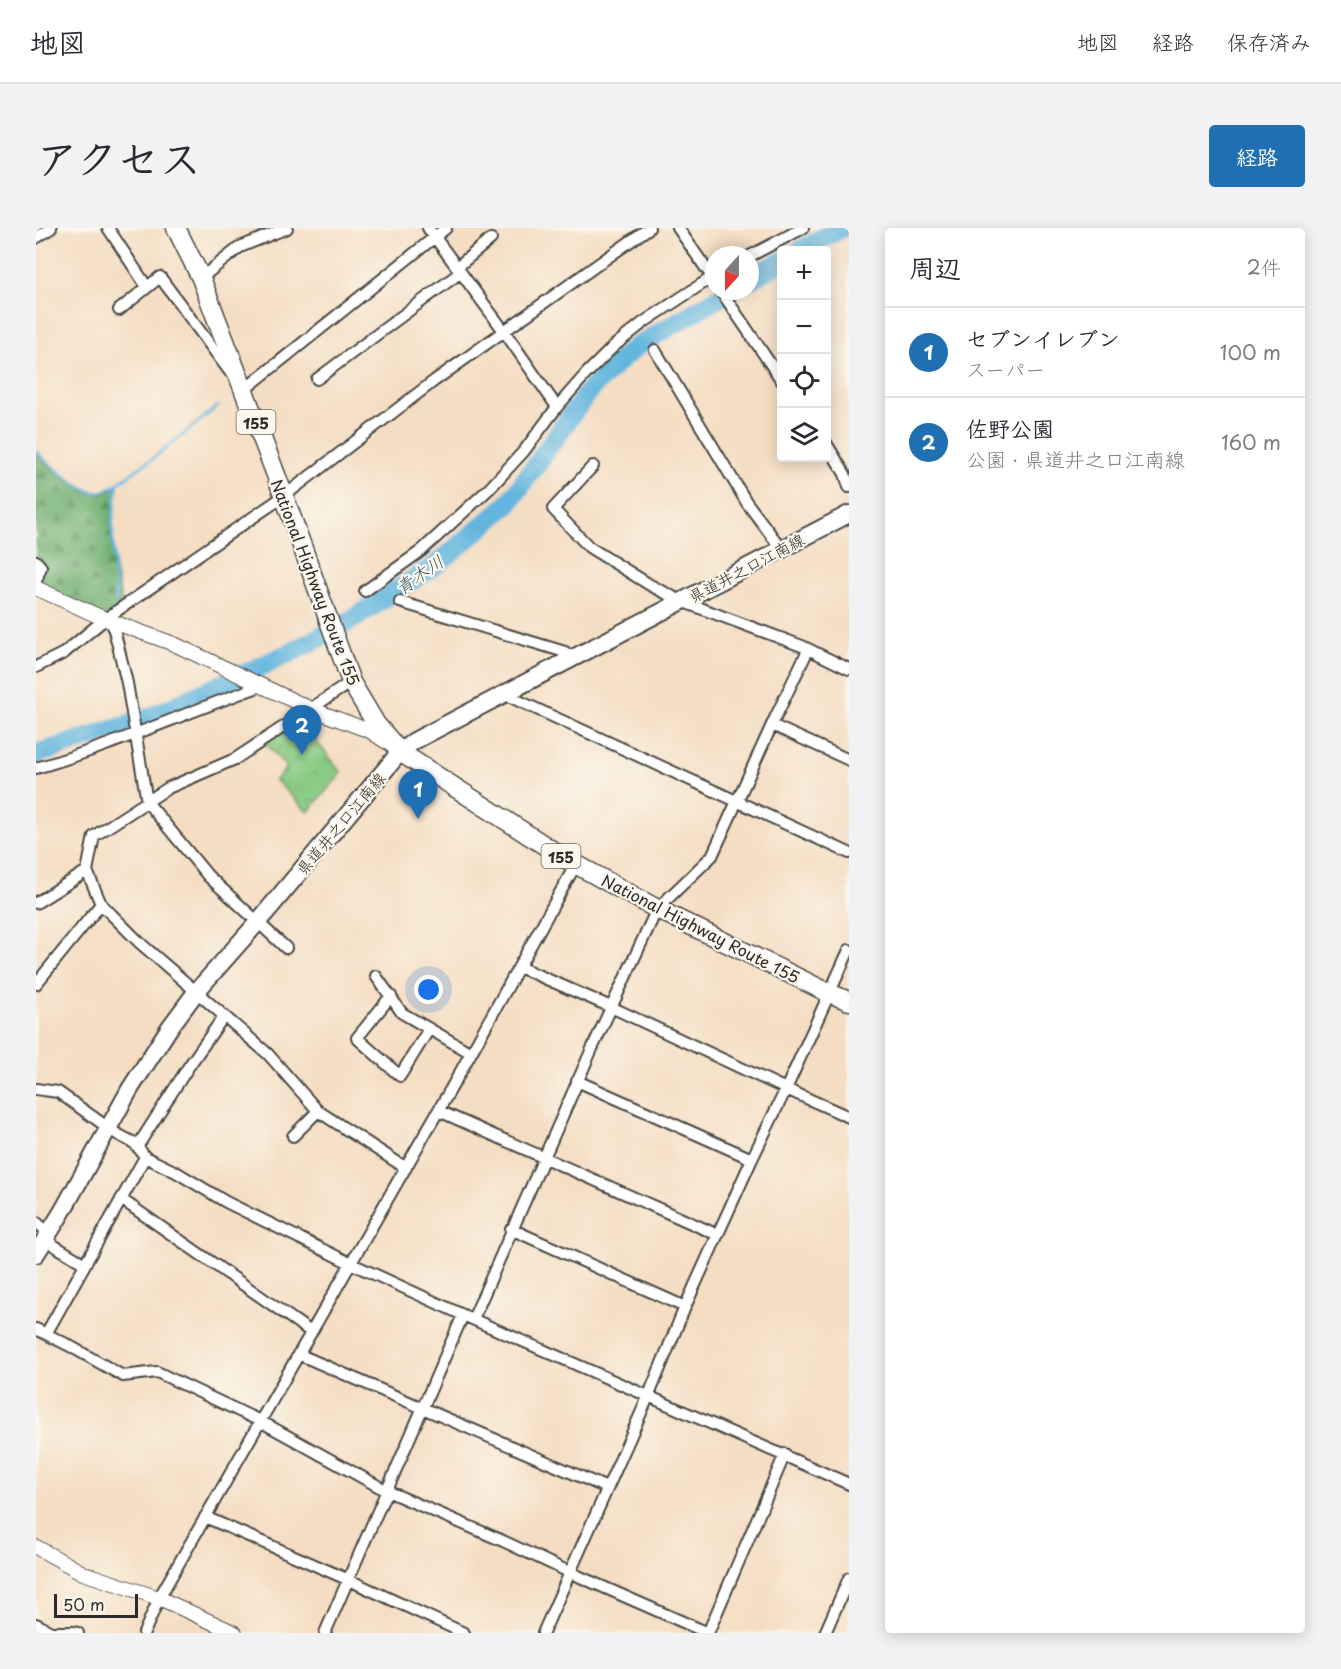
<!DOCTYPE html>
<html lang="ja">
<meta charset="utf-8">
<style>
:root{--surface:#fff;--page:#f2f2f3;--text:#2b2b33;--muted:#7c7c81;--line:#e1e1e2;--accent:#1f6fb2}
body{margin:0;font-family:"Playpen Sans","Klee One",sans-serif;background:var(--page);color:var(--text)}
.controls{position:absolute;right:18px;top:18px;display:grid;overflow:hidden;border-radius:6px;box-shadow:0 3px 15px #0003}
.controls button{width:54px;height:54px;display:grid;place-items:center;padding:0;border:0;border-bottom:2px solid var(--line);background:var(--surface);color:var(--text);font:30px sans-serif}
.compass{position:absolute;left:669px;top:18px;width:54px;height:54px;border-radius:50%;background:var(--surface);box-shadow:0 3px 15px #0003;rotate:201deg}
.scale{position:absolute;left:18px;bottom:15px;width:84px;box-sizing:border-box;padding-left:6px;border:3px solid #2b2b2b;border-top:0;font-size:16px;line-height:21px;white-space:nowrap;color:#2b2b2b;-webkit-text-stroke:4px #fbf7ec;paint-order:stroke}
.you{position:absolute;left:393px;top:762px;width:21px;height:21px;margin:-15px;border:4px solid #fff;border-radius:50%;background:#1a73e8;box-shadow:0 0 0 9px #1a73e833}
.badge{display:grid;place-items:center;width:39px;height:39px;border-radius:50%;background:var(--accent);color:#fff;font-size:20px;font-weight:700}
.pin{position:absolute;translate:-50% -50px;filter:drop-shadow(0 2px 3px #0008)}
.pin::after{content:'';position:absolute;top:32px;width:21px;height:18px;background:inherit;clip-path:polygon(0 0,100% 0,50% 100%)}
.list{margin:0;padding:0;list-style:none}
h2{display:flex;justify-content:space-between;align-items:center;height:78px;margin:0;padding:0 24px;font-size:26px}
h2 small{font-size:20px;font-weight:400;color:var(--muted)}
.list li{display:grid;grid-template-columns:39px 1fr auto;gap:18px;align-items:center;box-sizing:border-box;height:90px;padding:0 24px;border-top:2px solid var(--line)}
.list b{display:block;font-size:22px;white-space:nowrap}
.list p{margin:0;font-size:20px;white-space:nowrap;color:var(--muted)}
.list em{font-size:20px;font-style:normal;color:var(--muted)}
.icon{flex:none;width:33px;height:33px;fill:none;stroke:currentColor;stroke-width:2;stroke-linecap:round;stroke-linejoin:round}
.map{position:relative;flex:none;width:813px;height:1405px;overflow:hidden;border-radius:6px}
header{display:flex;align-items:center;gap:36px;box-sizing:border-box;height:84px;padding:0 30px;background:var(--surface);border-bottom:2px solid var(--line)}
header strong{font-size:28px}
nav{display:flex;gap:33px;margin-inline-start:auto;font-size:21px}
.intro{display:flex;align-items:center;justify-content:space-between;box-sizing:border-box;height:144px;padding:0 36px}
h1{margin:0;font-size:42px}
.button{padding:15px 27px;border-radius:6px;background:var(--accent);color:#fff;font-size:21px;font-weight:700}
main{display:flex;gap:36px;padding:0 36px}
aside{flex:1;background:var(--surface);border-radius:6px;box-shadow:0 3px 15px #0003}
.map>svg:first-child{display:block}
.forest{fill:url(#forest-firs);stroke:#4c6d4e;stroke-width:1.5}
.park{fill:url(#park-crowns);stroke:#5a7b57;stroke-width:1.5}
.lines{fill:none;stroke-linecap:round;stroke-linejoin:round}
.stream{stroke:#62b5de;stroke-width:3}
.river{stroke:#62b5de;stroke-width:20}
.minor-casing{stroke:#494642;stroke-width:14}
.tertiary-casing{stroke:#494642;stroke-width:16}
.secondary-casing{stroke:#494642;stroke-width:20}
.trunk-casing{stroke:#494642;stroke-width:21}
.minor{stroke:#fff;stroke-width:10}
.tertiary{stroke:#fff;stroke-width:14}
.secondary{stroke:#fff;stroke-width:16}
.trunk{stroke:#fff;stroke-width:18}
.labels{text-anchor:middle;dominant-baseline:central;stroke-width:4.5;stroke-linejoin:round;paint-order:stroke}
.shield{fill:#fbf7ec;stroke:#696865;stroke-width:1.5}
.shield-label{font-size:15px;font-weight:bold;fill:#2b2b2b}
.street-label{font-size:16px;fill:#2b2b2b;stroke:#fbf7ec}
.water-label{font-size:18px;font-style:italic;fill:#3e5b6a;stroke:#fbf7ec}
</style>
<header>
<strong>地図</strong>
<nav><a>地図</a><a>経路</a><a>保存済み</a></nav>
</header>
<div class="intro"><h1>アクセス</h1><a class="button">経路</a></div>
<main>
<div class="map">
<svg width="813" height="1405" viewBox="0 0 813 1405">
<defs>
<pattern id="forest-firs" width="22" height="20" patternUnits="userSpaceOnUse" patternTransform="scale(1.5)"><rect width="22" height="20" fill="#6eaf71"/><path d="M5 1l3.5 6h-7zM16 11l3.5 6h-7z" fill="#5b8f5d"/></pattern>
<pattern id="park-crowns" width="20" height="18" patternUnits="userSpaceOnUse" patternTransform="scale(1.5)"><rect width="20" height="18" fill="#89cb83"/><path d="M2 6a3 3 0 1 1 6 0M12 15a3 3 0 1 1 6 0" fill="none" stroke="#76ae71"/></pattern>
</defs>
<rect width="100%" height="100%" fill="#fbf7ec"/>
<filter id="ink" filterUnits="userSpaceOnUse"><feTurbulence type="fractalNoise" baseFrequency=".0167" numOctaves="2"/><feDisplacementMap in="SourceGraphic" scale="12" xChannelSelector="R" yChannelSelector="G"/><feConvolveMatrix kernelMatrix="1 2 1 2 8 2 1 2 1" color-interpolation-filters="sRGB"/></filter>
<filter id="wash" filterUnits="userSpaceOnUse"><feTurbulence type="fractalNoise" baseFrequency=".008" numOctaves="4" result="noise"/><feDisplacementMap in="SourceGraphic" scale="24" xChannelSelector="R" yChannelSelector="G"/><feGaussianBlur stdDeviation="1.35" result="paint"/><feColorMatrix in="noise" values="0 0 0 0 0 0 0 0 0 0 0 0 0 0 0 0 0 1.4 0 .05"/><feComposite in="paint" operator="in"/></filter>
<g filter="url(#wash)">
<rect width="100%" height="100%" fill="#f4ddc2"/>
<path class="forest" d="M 0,226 C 11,237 44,265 60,266 C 68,267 75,262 82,258 C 72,302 76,332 86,375 L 76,393 L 0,360 Z"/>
<path class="park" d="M 264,493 L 306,545 L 272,584 L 239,552 L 251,540 L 229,514 Z"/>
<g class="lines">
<path class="stream" d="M 0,223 C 11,235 44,262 59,264 C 67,265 75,260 81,256
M 80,375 L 76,296 L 82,255 L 127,223 L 182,178
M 41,421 L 65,405
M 786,1250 L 813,1262"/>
<path class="river" d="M 765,22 L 805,0
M 714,51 L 746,33
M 0,526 L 108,492 L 258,423 L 317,391 L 401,336 L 442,302 L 472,276 L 554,161 L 589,128 L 601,118 L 694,63"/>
</g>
</g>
<g filter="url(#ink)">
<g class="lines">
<g class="minor-casing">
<path id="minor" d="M 72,0 L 111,59
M 392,0 L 468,103 L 521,179
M 642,0 L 678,52
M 0,10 L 15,0
M 714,28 L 767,0
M 421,39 L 455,11
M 165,50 L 204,19 L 251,0
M 685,63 L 746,153
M 83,82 L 124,49 L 194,144
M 619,122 L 711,275 L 745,320
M 281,151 L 425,44
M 205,159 L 208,162 L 410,0
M 790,215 L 809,246 L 813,259
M 557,238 L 517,281 L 553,319 L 614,357 L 645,373 L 766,418 L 813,441
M 0,333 L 5,339 L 0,353
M 329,363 L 385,323 L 454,260 L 488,223 L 521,179 L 550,146 L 578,118 L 608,94 L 678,48
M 364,374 L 529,424 L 536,430
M 76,393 L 91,455 L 111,574 L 172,648 L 250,720
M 0,439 L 28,425 L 69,391 L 248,268 L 398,153 L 613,0
M 315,454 L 199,531 L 132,560 L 58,608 L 51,643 L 65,676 L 104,715 L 232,826 L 282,883 L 370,940
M 468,466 L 813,625
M 736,497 L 813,532
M 0,540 C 77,518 150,484 225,458
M 0,675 L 51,643
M 483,739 L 575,779 L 750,861 L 813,889
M 340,748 L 366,785 L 435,825
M 0,756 L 65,676
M 355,768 L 321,810 L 364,848 L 393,801
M 541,853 L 716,931
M 0,861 L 22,864 L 81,906 L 100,916 L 109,929 L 140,944 L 190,974 L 314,1035 L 427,1087 L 813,1256
M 403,883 L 682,1007
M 257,908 L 282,883
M 101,919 L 153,838 L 188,788
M 85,971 L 275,1104
M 0,994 L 13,1005
M 475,1001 L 649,1079
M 9,1012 L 49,1036
M 437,1091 L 555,823 L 621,681 L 676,628 L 740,488 L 772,422
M 0,1101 L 32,1117 L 87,1148 L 121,1144 L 224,1193 L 351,1263 L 467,1313 L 533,1344 L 672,1405
M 10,1106 L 109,929
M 262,1126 L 571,1260
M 169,1289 L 313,1352 L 428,1405
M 0,1396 L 15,1404 L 38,1404 L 42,1405
M 108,1405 L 123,1370 L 421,850 L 540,636
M 289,1405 L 427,1087
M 507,1405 L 613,1167 L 649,1079 L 716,931 L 750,861 L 813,722
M 672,1405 L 749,1226
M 789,1405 L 813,1350"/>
</g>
<g class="tertiary-casing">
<path id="tertiary" d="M 0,360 L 69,391 L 138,416 L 275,481 L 334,503 L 349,513
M 0,1319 L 47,1345 L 123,1370 L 199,1405"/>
</g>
<g class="secondary-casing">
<path id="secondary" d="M 0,1026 L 26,984 L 94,861 L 134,799 L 160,764 L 221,695 L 364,524 L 378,513 L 813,286"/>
</g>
<g class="trunk-casing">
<path id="trunk" d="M 140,0 L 165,50 L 248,268 L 315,454 L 340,496 L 364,524 L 525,628 L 621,681 L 793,765 L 813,773"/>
</g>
<use href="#minor" class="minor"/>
<use href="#tertiary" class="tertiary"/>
<use href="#secondary" class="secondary"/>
<use href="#trunk" class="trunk"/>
</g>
</g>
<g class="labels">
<g class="shield">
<rect x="200.5" y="182" width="39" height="24" rx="4.5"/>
<rect x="505.5" y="616" width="39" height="24" rx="4.5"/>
</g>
<g class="shield-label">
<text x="220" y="194">155</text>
<text x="525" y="628">155</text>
</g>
<g class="street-label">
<text transform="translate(710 339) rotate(-28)">県道井之口江南線</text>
<text transform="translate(280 354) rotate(69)">National Highway Route 155</text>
<text transform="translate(304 595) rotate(-50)">県道井之口江南線</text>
<text transform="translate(665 700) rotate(27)">National Highway Route 155</text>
</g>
<g class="water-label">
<text transform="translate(383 346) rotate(-35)">青木川</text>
</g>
</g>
</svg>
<div class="controls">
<button>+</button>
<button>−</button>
<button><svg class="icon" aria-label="locate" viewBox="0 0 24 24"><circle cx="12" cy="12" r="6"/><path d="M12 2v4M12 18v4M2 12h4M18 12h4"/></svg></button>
<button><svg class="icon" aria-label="layers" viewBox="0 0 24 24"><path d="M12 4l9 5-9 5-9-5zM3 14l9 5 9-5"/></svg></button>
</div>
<svg class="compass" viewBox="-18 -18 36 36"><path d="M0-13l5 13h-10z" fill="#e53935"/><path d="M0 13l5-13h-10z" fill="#7c7c81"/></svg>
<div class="scale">50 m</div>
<div class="you"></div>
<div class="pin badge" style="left:382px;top:591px">1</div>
<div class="pin badge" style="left:266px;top:527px">2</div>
</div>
<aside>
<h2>周辺<small>2件</small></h2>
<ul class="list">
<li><span class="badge">1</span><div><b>セブンイレブン</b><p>スーパー</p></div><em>100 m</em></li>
<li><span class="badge">2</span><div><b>佐野公園</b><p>公園 · 県道井之口江南線</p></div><em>160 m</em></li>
</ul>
</aside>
</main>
